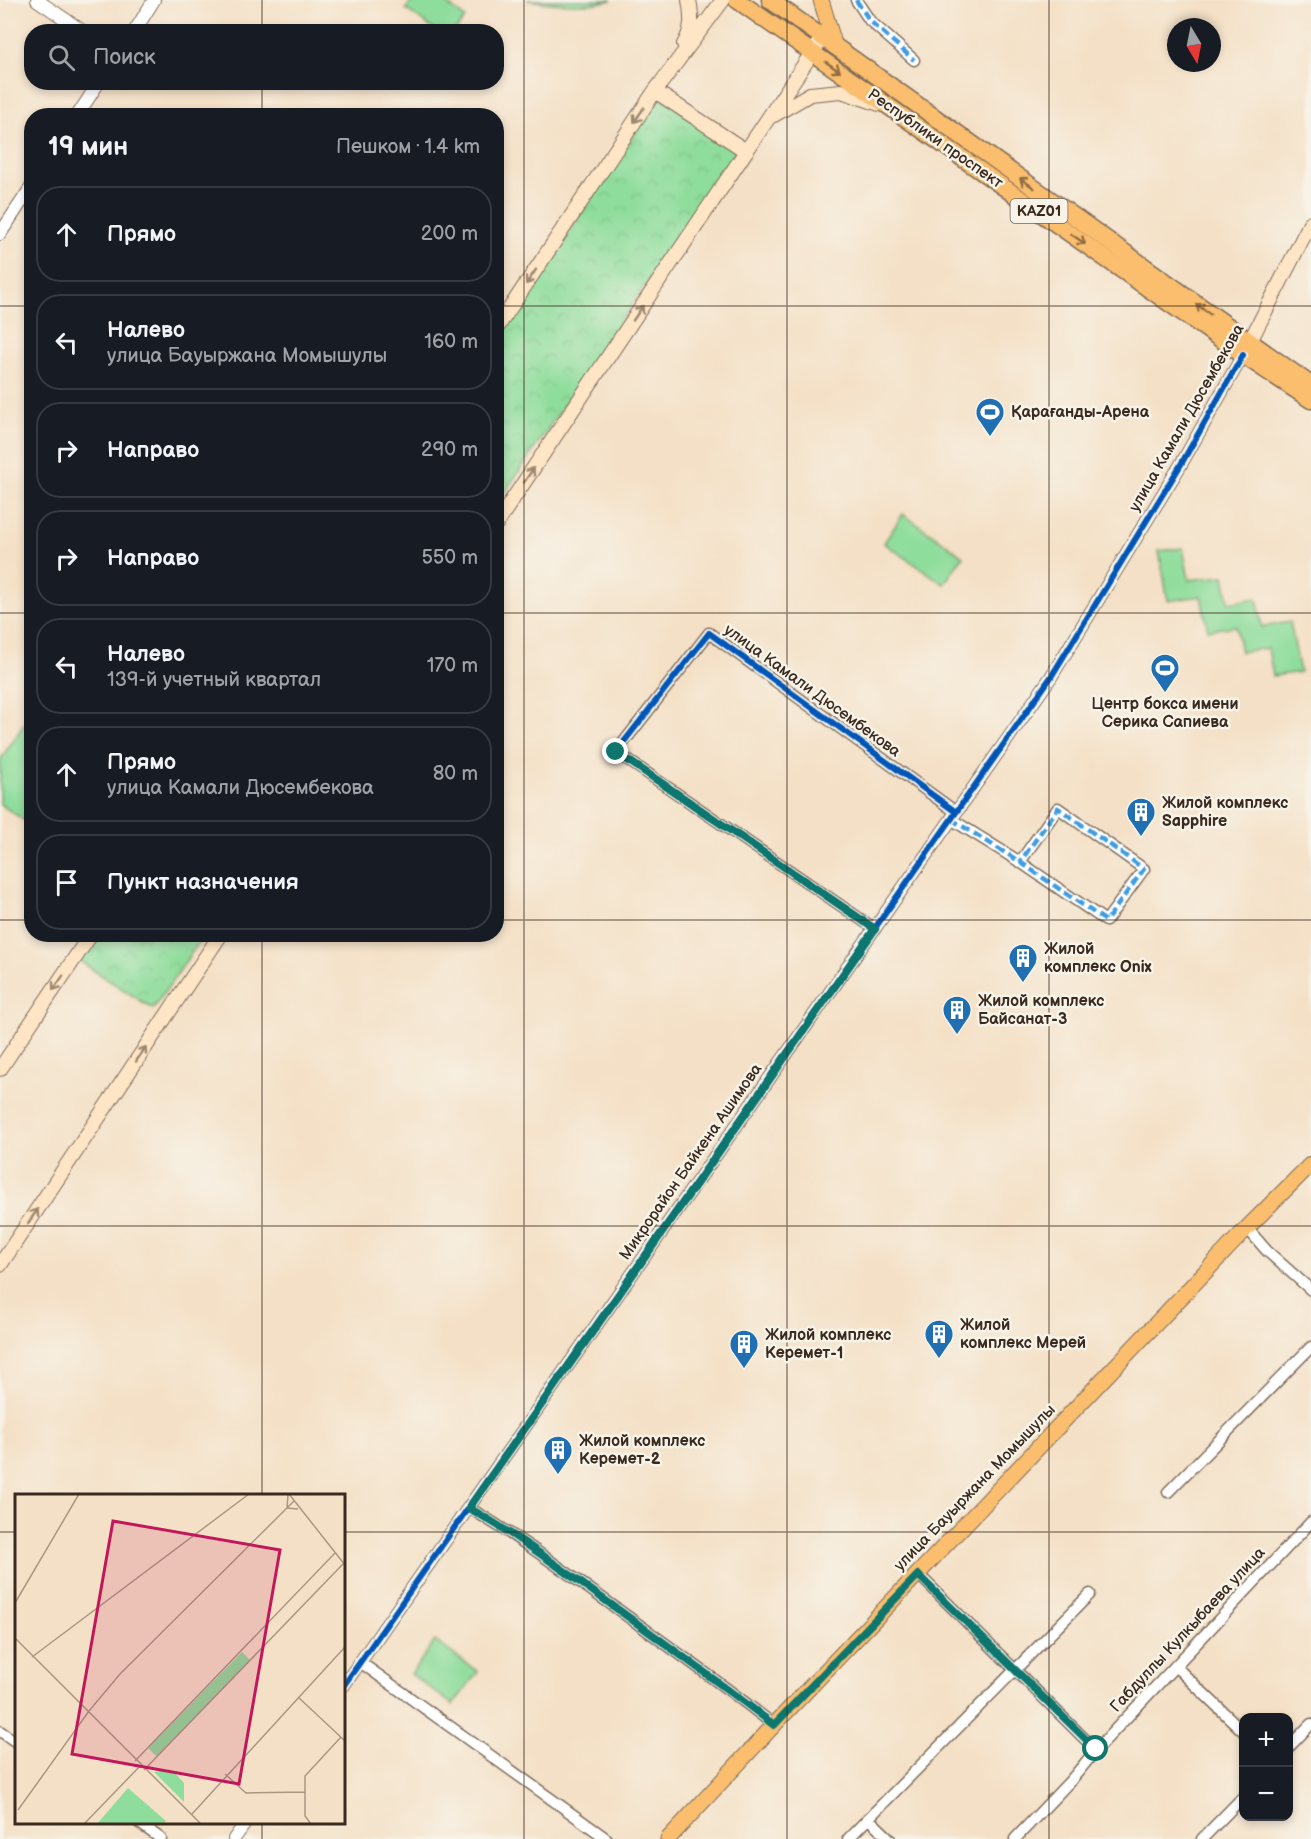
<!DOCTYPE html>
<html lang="ru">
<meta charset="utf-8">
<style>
:root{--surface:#171b24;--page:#242831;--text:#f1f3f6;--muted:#9ea1a6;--line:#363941}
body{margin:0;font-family:"Balsamiq Sans",sans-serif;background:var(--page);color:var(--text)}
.controls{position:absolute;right:18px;bottom:18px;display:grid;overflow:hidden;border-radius:12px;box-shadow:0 3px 9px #0003}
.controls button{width:54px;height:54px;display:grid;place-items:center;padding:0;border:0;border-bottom:2px solid var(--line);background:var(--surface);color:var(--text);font:30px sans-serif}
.compass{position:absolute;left:1167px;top:18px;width:54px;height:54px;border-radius:50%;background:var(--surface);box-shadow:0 3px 9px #0003;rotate:170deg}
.stop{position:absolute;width:18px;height:18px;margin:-14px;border:4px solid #0f766e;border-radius:50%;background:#fff}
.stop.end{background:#0f766e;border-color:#fff;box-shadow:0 2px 6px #0008}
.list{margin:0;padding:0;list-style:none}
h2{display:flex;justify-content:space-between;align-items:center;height:78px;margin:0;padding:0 24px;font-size:26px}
h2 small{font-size:20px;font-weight:400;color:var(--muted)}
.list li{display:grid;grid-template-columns:39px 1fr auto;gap:18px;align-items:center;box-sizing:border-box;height:96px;margin:0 12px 12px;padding:0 12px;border:2px solid var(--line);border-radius:24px}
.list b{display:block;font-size:22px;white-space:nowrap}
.list p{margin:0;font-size:20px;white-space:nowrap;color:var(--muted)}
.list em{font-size:20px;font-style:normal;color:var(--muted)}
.icon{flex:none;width:33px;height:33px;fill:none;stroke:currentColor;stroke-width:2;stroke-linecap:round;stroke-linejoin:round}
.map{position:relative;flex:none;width:1311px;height:1839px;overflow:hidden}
.search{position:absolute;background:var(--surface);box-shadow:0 3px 9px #0003;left:24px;top:24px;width:480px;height:66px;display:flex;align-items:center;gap:15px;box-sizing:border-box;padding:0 21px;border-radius:24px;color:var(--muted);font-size:22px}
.panel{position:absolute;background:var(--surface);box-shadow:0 3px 9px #0003;left:24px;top:108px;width:480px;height:834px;border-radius:24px}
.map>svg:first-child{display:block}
.park{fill:url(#park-crowns);stroke:#65845d;stroke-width:1.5}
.pitch{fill:#8fdd9c;stroke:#65845d;stroke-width:1.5}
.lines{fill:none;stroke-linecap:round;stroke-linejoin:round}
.minor-casing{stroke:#7c6a59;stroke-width:13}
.tertiary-casing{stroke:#7c6a59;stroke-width:14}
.secondary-casing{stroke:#7c6a59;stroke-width:16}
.primary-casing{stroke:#7c6a59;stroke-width:17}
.trunk-casing{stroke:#7c6a59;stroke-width:19}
.minor{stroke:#fff;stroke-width:10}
.tertiary{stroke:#fff;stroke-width:12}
.secondary{stroke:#fde5c5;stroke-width:14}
.primary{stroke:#fabe6e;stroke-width:15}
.trunk{stroke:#fabe6e;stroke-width:16}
.quiet{stroke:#3f9ce0;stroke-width:4.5;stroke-dasharray:9 4.5;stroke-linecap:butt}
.cycleway-casing{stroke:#f7f3e8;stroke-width:10}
.cycleway{stroke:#0057b8;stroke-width:6}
.oneway{stroke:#916d42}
.oneway2{stroke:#9c8872}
.route{stroke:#0f766e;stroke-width:8}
.grid{fill:none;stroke:#3b2a1e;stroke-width:1.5;stroke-opacity:0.55}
.labels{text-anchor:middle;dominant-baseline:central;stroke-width:5;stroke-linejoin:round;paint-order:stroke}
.shield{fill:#f7f3e8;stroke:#73665b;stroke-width:1.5}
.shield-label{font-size:15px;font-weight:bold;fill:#3b2a1e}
.street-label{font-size:16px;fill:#3b2a1e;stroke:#f7f3e8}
.poi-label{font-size:16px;font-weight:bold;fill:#3b2a1e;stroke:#f7f3e8;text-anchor:start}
.inset-road{fill:none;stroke:#aa9783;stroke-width:1.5}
.view{fill:#c2185b;fill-opacity:0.15;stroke:#c2185b;stroke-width:3}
.inset-edge{fill:none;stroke:#3b2a1e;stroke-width:3}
</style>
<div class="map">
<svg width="1311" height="1839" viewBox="0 0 1311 1839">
<defs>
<pattern id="park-crowns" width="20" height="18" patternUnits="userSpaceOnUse" patternTransform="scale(1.5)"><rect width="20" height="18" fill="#8fdd9c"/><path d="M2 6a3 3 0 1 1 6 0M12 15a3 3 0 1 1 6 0" fill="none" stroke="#7cbe86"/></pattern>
</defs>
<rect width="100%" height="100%" fill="#f7f3e8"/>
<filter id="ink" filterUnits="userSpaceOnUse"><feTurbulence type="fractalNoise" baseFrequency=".0167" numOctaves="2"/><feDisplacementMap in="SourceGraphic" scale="12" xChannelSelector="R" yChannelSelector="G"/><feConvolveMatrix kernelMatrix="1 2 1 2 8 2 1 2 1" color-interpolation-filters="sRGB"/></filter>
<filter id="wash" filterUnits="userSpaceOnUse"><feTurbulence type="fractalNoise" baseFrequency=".008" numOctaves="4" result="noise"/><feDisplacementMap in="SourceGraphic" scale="24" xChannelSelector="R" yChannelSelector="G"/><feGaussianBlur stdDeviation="1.35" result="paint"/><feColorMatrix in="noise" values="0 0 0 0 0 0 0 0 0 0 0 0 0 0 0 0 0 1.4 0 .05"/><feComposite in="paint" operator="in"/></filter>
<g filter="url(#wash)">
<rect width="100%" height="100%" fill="#f4e0c6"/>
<path class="park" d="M 527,0 L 612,0 C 589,7 551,4 527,0 Z
M 660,96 L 737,150 L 497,504 L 497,339 Z
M 96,935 L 204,935 L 153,1009 L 78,960 Z"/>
<path class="pitch" d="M 412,0 L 442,0 L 465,18 L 455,31 L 436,31 L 406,9 Z
M 903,514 L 963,556 L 944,584 L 884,543 Z
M 1183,548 L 1189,580 L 1224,576 L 1229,603 L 1257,598 L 1262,627 L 1290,622 L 1300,672 L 1273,676 L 1268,648 L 1241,652 L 1236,626 L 1208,630 L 1201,596 L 1168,601 L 1159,551 Z
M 31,714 L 31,825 L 0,804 L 0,760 Z
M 435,1641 L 478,1672 L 453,1705 L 411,1674 Z"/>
</g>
<g filter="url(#ink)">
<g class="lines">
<g class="minor-casing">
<path id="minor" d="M 856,0 L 870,21 L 914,60
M 951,819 L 1020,862 L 1106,921 L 1144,869 L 1058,808 L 1020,862
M 875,929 L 616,752 L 709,633 L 956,812
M 1247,1228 L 1267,1251 L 1311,1290
M 1168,1492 L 1311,1347
M 469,1508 C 517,1536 563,1570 609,1603 C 664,1643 720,1682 774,1725
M 918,1574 L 1096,1750
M 360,1662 L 607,1839
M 1175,1666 L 1244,1732
M 0,1731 L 16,1742
M 1288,1748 L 1311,1724
M 868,1818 L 890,1839
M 138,1822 L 161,1839
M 848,1839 L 1090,1594
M 1015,1839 L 1072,1779 L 1096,1750 L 1311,1522
M 1202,1839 L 1244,1796"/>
</g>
<g class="tertiary-casing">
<path id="tertiary" d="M 37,0 L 84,32
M 134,32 L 154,0
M 77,116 L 99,82
M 0,234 L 32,186
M 344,1685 L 1051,677 L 1180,466 L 1243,355
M 234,1839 L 246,1822"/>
</g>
<g class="secondary-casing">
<path id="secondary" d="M 684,44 C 693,30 692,16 689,0
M 655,91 L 746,151
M 774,115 L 810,94 L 841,91 L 879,104
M 496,329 L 655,91 L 723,0
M 1245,351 L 1311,222
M 496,524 L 822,38
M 0,1069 L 91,934
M 0,1265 L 221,934"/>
</g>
<g class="primary-casing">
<path id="primary" d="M 821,0 L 835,47
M 668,1839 L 774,1725 L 1247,1228 L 1311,1164"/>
</g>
<g class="trunk-casing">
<path id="trunk" d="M 737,0 L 1243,355 L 1311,400
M 770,0 L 1311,385"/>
</g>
<use href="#minor" class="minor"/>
<use href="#tertiary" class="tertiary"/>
<use href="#secondary" class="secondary"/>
<use href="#primary" class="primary"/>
<use href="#trunk" class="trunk"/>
<path class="quiet" d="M 856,0 L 870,21 L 914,60
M 951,819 L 1020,862 L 1106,921 L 1144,869 L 1058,808 L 1020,862"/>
<g class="cycleway-casing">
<path id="cycleway" d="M 875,929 L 616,752 L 709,633 L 956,812
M 344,1685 L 1051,677 L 1180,466 L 1243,355"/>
</g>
<use href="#cycleway" class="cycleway"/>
</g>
<defs><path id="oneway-shaft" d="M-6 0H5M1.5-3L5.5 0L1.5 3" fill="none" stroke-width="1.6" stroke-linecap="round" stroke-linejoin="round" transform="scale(1.5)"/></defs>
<g class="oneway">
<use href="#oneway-shaft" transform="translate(833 67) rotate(35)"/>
<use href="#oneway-shaft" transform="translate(1027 183) rotate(-145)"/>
<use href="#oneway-shaft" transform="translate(1078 239) rotate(35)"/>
<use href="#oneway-shaft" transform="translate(1203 309) rotate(-145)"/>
</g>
<g class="oneway2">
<use href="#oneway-shaft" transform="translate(639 115) rotate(124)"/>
<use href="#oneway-shaft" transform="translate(531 277) rotate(124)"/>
<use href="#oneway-shaft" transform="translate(638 313) rotate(-56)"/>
<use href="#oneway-shaft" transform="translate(529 475) rotate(-56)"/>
<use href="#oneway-shaft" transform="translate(58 983) rotate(125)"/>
<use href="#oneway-shaft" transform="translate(141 1054) rotate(-56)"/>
<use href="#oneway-shaft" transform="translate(33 1216) rotate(-56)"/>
</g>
</g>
<g class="lines" filter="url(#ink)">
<path class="route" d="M 616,752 L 875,929 L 469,1508 C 518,1536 563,1570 609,1603 C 664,1643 720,1683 774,1725 L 918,1575 L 1096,1749"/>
</g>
<path class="grid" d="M 262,0 L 262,32M 524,0 L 524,1839M 787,0 L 787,1839M 1049,0 L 1049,1839M 262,82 L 262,116M 0,306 L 32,306M 496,306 L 1311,306M 0,613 L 32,613M 496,613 L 1311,613M 0,920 L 32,920M 496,920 L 1311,920M 262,934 L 262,1496M 0,1226 L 1311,1226M 0,1532 L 16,1532M 344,1532 L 1311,1532M 262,1822 L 262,1839"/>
<defs>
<g id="stadium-pin" transform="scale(1.5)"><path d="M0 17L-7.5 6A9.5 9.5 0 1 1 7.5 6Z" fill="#1f6fb2" stroke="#f7f3e8"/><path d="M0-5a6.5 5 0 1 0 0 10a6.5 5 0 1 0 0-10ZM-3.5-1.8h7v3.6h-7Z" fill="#fff"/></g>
<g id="building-pin" transform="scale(1.5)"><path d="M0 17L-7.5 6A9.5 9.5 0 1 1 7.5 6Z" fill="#1f6fb2" stroke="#f7f3e8"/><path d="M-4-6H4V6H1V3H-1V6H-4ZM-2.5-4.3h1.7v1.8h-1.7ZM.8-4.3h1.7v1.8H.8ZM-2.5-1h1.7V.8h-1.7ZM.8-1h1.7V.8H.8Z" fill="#fff"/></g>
</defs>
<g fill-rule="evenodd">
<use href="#stadium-pin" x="990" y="412"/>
<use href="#stadium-pin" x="1165" y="668"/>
<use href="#building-pin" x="1141" y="812"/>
<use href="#building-pin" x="1023" y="958"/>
<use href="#building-pin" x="957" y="1010"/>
<use href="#building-pin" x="939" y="1334"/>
<use href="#building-pin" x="744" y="1344"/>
<use href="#building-pin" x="558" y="1450"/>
</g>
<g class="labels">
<rect class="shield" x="1010.5" y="199" width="57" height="24" rx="4.5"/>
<g class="shield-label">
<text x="1039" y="211">KАZ01</text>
</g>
<g class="street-label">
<text transform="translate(935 139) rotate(35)">Республики проспект</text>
<text transform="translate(1187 418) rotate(-60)">улица Камали Дюсембекова</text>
<text transform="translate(812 691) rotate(36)">улица Камали Дюсембекова</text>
<text transform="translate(691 1162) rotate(-55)">Микрорайон Байкена Ашимова</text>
<text transform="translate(975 1488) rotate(-46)">улица Бауыржана Момышулы</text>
<text transform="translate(1188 1630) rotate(-47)">Габдуллы Кулкыбаева улица</text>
</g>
<g class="poi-label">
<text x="1011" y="412">Қарағанды-Арена</text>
<text x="1165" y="704" text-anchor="middle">Центр бокса имени<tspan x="1165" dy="18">Серика Сапиева</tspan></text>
<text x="1162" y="803">Жилой комплекс<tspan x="1162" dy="18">Sapphire</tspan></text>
<text x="1044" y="949">Жилой<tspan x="1044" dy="18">комплекс Onix</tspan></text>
<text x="978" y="1001">Жилой комплекс<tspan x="978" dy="18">Байсанат-3</tspan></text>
<text x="960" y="1325">Жилой<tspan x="960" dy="18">комплекс Мерей</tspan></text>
<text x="765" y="1335">Жилой комплекс<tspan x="765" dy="18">Керемет-1</tspan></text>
<text x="579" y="1441">Жилой комплекс<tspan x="579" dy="18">Керемет-2</tspan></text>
</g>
</g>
<g transform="translate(15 1494)">
<rect width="330" height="330" fill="#f4e0c6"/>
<path d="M 227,158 L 235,166 L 142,263 L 133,254 ZM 150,276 L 160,279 L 169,289 L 169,308 L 139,278 ZM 113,294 L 151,327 L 148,330 L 82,330 Z" fill="#8fdd9c"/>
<path class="inset-road" d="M 274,0 L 330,71M 273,1 L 272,14 L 283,15M 0,109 L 64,0M 0,144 L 186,330M 17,163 L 234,0M 283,203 L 330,247M 74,217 L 105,180 L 279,7M 120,267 L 320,59M 129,276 L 328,70M 210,280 L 231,299 L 290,298M 3,316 L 74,217M 177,320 L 330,153M 69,330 L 127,270M 296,330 L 290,322 L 290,282 L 326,243"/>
<path class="view" d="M 98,27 L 265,56 L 224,290 L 57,260 Z"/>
<rect width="330" height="330" class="inset-edge"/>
</g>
</svg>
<div class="controls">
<button>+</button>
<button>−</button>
</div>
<svg class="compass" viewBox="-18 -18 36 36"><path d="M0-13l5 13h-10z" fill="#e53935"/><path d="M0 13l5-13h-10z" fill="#9ea1a6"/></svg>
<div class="stop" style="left:1096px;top:1749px"></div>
<div class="stop end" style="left:616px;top:752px"></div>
<div class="search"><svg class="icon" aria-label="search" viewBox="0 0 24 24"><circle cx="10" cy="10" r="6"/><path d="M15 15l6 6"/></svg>Поиск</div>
<section class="panel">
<h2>19 мин<small>Пешком · 1.4 km</small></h2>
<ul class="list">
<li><svg class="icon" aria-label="ahead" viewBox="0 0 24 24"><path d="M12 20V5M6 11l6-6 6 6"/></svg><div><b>Прямо</b></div><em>200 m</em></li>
<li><svg class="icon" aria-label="left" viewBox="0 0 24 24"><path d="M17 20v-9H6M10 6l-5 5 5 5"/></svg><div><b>Налево</b><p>улица Бауыржана Момышулы</p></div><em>160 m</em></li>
<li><svg class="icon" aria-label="right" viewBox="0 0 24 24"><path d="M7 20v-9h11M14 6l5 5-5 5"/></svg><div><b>Направо</b></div><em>290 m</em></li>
<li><svg class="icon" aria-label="right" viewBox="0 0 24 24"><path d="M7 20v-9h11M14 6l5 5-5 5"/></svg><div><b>Направо</b></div><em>550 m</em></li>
<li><svg class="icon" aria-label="left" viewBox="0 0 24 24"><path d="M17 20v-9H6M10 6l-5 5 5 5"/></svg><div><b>Налево</b><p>139-й учетный квартал</p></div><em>170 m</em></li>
<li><svg class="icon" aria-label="ahead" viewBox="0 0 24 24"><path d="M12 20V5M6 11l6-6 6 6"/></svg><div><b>Прямо</b><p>улица Камали Дюсембекова</p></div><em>80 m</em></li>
<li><svg class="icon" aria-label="arrive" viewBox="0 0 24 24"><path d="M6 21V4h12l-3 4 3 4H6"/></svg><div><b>Пункт назначения</b></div></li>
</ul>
</section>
</div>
